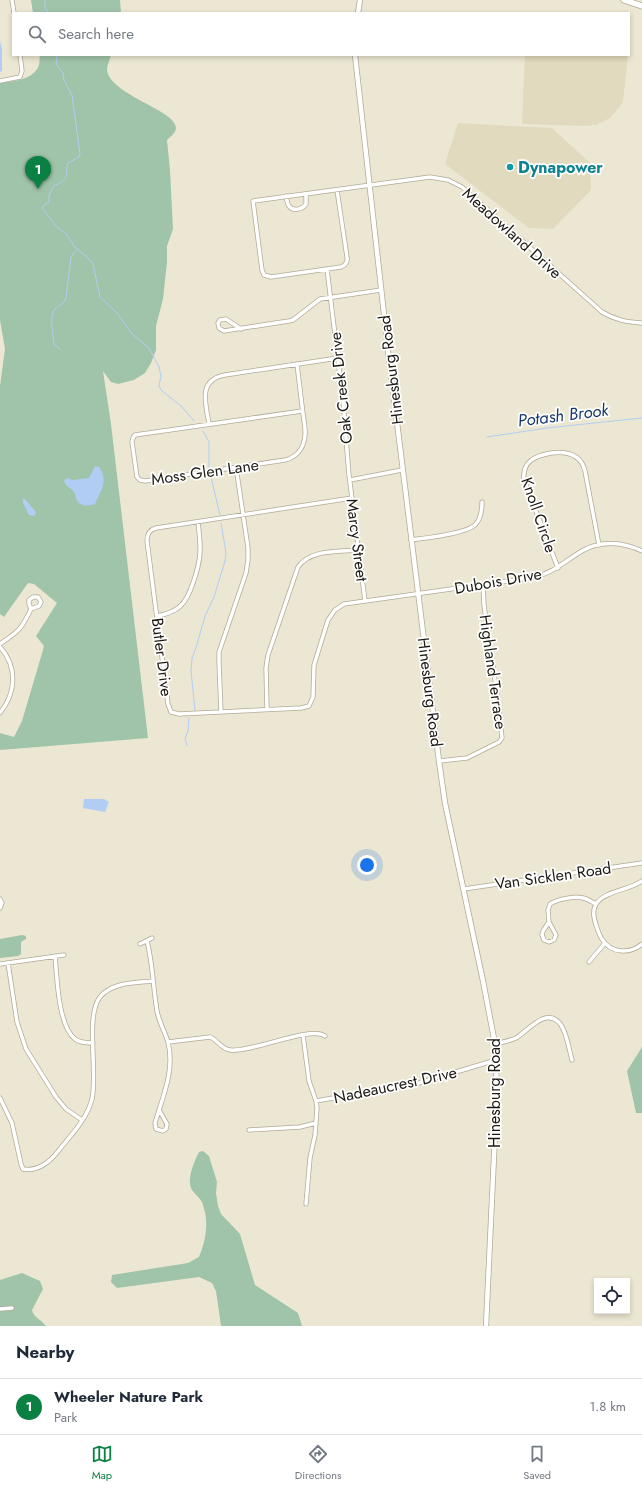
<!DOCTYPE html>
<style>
:root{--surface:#fff;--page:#f6f6f7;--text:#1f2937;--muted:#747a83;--line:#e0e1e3;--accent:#0b8043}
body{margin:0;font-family:Jost,sans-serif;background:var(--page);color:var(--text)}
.controls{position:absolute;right:12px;bottom:12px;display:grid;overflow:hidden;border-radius:0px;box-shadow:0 2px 6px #0003}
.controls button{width:36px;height:36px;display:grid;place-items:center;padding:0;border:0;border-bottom:1px solid var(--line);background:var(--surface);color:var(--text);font:20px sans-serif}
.you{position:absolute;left:367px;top:865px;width:14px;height:14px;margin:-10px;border:3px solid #fff;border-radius:50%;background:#1a73e8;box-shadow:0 0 0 6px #1a73e833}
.badge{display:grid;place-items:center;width:26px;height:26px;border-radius:50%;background:var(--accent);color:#fff;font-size:13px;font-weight:700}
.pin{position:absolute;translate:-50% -33px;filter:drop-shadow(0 1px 2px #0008)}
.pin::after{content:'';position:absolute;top:21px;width:14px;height:12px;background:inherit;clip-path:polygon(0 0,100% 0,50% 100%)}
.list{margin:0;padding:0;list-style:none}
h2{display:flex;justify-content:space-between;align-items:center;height:52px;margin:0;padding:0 16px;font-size:17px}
h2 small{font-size:13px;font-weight:400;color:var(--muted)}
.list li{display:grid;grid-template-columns:26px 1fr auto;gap:12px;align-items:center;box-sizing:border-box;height:56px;padding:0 16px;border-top:1px solid var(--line)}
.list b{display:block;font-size:15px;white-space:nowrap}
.list p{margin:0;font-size:13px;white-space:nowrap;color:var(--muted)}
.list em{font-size:13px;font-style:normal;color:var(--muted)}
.icon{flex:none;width:22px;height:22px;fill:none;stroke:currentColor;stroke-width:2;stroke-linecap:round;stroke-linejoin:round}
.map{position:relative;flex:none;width:642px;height:1326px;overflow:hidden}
.search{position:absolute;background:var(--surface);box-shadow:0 2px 6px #0003;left:12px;right:12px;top:12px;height:44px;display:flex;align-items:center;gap:10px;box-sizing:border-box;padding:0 14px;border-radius:0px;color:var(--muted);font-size:15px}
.sheet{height:108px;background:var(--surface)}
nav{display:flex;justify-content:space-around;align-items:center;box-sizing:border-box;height:56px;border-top:1px solid var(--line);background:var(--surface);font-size:11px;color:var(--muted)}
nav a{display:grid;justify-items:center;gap:2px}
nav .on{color:var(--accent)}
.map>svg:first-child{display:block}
.built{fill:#e1dabe}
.green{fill:#a0c4a9}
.water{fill:#b1cdf4}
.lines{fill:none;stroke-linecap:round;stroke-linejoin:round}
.stream{stroke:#b1cdf4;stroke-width:1}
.minor-casing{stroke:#b0aa97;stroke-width:5}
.major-casing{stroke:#b0aa97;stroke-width:6}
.highway-casing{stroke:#b0aa97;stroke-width:7}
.minor{stroke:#fff;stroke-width:3.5}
.major{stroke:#fff;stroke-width:4.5}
.highway{stroke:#fff;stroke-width:5.5}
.culture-dot{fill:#0f9aa8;stroke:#fff;stroke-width:1.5}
.labels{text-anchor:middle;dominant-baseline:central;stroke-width:3.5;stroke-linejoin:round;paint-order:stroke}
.culture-label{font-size:16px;font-weight:bold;fill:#0d838f;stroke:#fff;text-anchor:start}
.street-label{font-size:16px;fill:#1b1912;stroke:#fff}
.water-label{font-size:17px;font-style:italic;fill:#183a6a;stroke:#fff}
</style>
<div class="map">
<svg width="642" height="1326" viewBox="0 0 642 1326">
<rect width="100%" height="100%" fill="#ece7d2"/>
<path class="built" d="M 525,55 L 628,55 L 623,102 L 610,118 L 596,125 L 584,126 L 522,124 Z
M 458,123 L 552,128 L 590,163 L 591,190 L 553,229 L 529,228 L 445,164 Z"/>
<path class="green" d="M 31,0 L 120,0 L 121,13 L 33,13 Z
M 40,55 L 111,55 C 110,59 107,66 107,70 C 110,95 176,110 176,128 C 176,133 170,137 167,140 L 170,170 L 173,229 L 167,246 L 167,262 L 163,299 L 156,326 L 156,350 L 151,363 L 145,373 L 134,380 L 118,384 L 111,382 L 103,371 L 111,424 L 148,738 L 0,750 L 0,733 L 14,737 L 22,721 L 43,650 L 44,646 L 36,636 L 57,603 L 34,584 L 28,583 L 4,617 L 0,614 L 0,386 L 5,349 L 0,320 L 0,83 C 13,81 34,80 39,65 C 40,62 39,58 40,55 Z
M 22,935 L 26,936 L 26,939 L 21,942 L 21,954 L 18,956 L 0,958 L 0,939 Z
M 642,1047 L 642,1113 L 636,1113 L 627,1071 Z
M 203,1151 L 209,1156 L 217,1182 L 216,1193 L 218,1206 L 221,1214 L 240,1234 L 255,1285 L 298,1313 L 302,1326 L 221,1326 L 216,1291 L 212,1283 L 199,1277 L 117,1288 L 111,1282 L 112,1275 L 188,1263 L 199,1257 C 206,1240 209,1223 203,1205 C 202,1199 196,1196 192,1190 C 186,1180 194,1162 199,1152 Z
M 22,1273 L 40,1281 L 43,1289 L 32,1310 C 34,1318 41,1319 46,1326 L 0,1326 L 0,1280 Z"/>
<path class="water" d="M 0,41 L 2,50 L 2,71 L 0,72 Z
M 95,466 L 99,467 C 109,481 101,490 95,504 C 90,506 80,507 77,500 C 75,497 76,494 73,491 C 70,487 66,487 64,481 L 67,478 L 73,480 L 89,478 Z
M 23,499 L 25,499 L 35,511 L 36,513 L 34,516 L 29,515 L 23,503 Z
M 84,799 L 104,799 L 109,802 L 105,812 L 83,808 Z"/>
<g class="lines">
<path class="stream" d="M 45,0 L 45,7 L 48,13
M 57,55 L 56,64 L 63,73 L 64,80 L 72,95 L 80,154 L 79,157 L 68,163 C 64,177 71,178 54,186 L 49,195 L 49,202 L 43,206 L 43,209 L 56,226 L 67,235 L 74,246 L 89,259 L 93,264 L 100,297 L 117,313 L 132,334 L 149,348 L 159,367 L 161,376 L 159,386 L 162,391 L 181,406 L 194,421
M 60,349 L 54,344 C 53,335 49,316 55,309 C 60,304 64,304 66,298 L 71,257 L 76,250
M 203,431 L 209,442 L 209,467
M 487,437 L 547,428 L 642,418
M 211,477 L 220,515
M 195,710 L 191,671 L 192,658 L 196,648 L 205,616 L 214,597 L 225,561 L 226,553 L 221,523
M 187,746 L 185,738 L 188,731 L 189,718"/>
<g class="minor-casing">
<path id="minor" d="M 12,0 L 14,13
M 0,81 L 20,77 L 22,71 L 20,55
M 337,190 L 347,257 C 348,262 346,265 341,267 L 271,277 L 264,275 L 262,270 L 253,201 L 430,177 L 448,180 L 462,187 L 602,312 C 615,320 627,322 642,323
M 286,196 C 287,199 287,204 289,206 C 293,212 303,209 306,204 L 306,194
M 327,269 L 343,401 L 349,475 L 365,601
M 241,329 L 226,319 L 220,320 L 218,323 L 219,328 L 224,331 L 289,321 L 293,320 L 320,299 L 381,290
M 297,364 C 299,381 301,397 303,414 C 304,422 307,433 304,441 C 302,451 294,458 285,460 L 145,481 L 140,480 L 137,477 L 132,442 L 133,438 L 135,435 L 302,411
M 209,424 C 206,404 197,380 225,375 L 338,358
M 350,480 L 402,470
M 352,498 L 156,528 C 149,530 147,534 147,541 L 168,704 L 171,712 L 179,714 L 301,708 L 309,706 L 313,697 L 314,665 L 328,620 L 335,610 L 344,604 L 536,577 C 556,571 565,561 582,551 C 600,540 623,542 642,551
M 411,540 C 425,538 465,534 475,525 C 481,519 482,510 482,502
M 558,568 L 524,480 C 522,461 535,456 551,453 C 567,451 581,454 585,471 L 599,545
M 157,616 C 179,612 186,604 193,583 C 202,558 201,547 198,522
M 0,644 C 19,631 21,630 31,609 L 39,606 L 41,602 L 38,597 L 33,597 L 29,600 L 29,604 L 31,609
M 0,647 C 18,667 16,693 0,713
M 267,710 L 266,668 L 268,655 L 298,567 C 310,549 339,552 359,550
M 221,712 L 219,663 L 219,652 L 246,573 L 248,560 L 248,548 L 236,467
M 439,761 L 467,758 L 499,742 L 502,738 L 497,694 L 484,605 L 483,585
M 642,881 C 630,890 604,891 596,904 C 592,911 594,918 596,925 C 598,930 599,935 602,939 C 611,954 630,954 642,944
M 464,889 L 642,863
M 0,899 L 2,903 L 0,908
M 549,922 L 556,935 L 554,940 L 549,942 L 544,940 L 542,935 L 543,931 L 549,922 L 548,910 L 550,904 C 558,899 574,896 583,898 C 588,899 592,902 596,904
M 147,941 C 153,964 153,988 157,1011 C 159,1022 165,1032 168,1042 C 175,1070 163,1096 155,1123 L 156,1129 L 163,1131 L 166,1129 L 167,1124 L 159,1110
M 140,944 L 152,938
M 55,956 C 57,977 58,1026 75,1039 C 80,1043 87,1043 93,1043
M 589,962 L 605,943
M 8,963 L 17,1022 L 26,1049 L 56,1097 L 66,1109 L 82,1120
M 0,964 L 64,955
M 303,1035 L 309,1081 L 316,1101 L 317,1108 L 315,1135 L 310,1158 L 306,1204
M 168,1042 L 210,1037 C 218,1040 221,1049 230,1050 C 251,1053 311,1025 325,1036
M 495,1044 C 502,1042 510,1041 516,1038 C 528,1031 547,1005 561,1025 C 567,1034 569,1049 572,1060
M 0,1098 L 12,1123 L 21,1164 L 23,1169 C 38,1172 51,1161 59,1150 C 71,1135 87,1119 92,1099 C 98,1073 85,1016 100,997 C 112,982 135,983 153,981
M 316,1101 L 419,1083 L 496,1060
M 249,1130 L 300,1127 L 316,1123
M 0,1309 L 12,1308"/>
</g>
<g class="major-casing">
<path id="major" d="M 358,13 L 360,0
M 355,55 L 388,350 L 439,761 L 445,803 L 483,981 L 495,1044 L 497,1092 L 486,1326"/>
</g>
<g class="highway-casing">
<path id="highway" d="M 624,0 L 642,6"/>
</g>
<use href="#minor" class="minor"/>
<use href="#major" class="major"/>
<use href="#highway" class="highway"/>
</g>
<circle class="culture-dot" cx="510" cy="167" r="4"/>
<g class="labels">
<g class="culture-label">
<text x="518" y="167">Dynapower</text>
</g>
<g class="street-label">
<text transform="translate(512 233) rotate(42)">Meadowland Drive</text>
<text transform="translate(391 370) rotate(-97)">Hinesburg Road</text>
<text transform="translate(341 388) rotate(-96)">Oak Creek Drive</text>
<text transform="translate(205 472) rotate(-8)">Moss Glen Lane</text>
<text transform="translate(539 515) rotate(71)">Knoll Circle</text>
<text transform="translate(357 540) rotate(83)">Marcy Street</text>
<text transform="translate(498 581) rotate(-10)">Dubois Drive</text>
<text transform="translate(162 657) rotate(83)">Butler Drive</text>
<text transform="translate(493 672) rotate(82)">Highland Terrace</text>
<text transform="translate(430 692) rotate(83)">Hinesburg Road</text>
<text transform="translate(553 876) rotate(-8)">Van Sicklen Road</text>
<text transform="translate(395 1085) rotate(-12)">Nadeaucrest Drive</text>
<text transform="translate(494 1093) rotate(-90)">Hinesburg Road</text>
</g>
<g class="water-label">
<text transform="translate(563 415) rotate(-7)">Potash Brook</text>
</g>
</g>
</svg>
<div class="controls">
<button><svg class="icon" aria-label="locate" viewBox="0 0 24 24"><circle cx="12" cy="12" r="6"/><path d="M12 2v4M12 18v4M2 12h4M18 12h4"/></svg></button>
</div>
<div class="you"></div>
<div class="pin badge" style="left:38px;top:189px">1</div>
<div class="search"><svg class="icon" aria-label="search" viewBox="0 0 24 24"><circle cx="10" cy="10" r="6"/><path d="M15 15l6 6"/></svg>Search here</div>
</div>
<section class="sheet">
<h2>Nearby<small></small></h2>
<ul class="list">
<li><span class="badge">1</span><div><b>Wheeler Nature Park</b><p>Park</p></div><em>1.8 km</em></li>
</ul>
</section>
<nav>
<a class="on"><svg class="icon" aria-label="map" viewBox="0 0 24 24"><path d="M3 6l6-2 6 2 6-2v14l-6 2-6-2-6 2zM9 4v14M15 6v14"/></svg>Map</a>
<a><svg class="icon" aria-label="directions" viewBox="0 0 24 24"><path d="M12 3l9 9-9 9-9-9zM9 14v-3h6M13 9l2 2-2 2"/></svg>Directions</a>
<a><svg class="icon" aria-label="saved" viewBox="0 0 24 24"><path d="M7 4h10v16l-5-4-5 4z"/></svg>Saved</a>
</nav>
